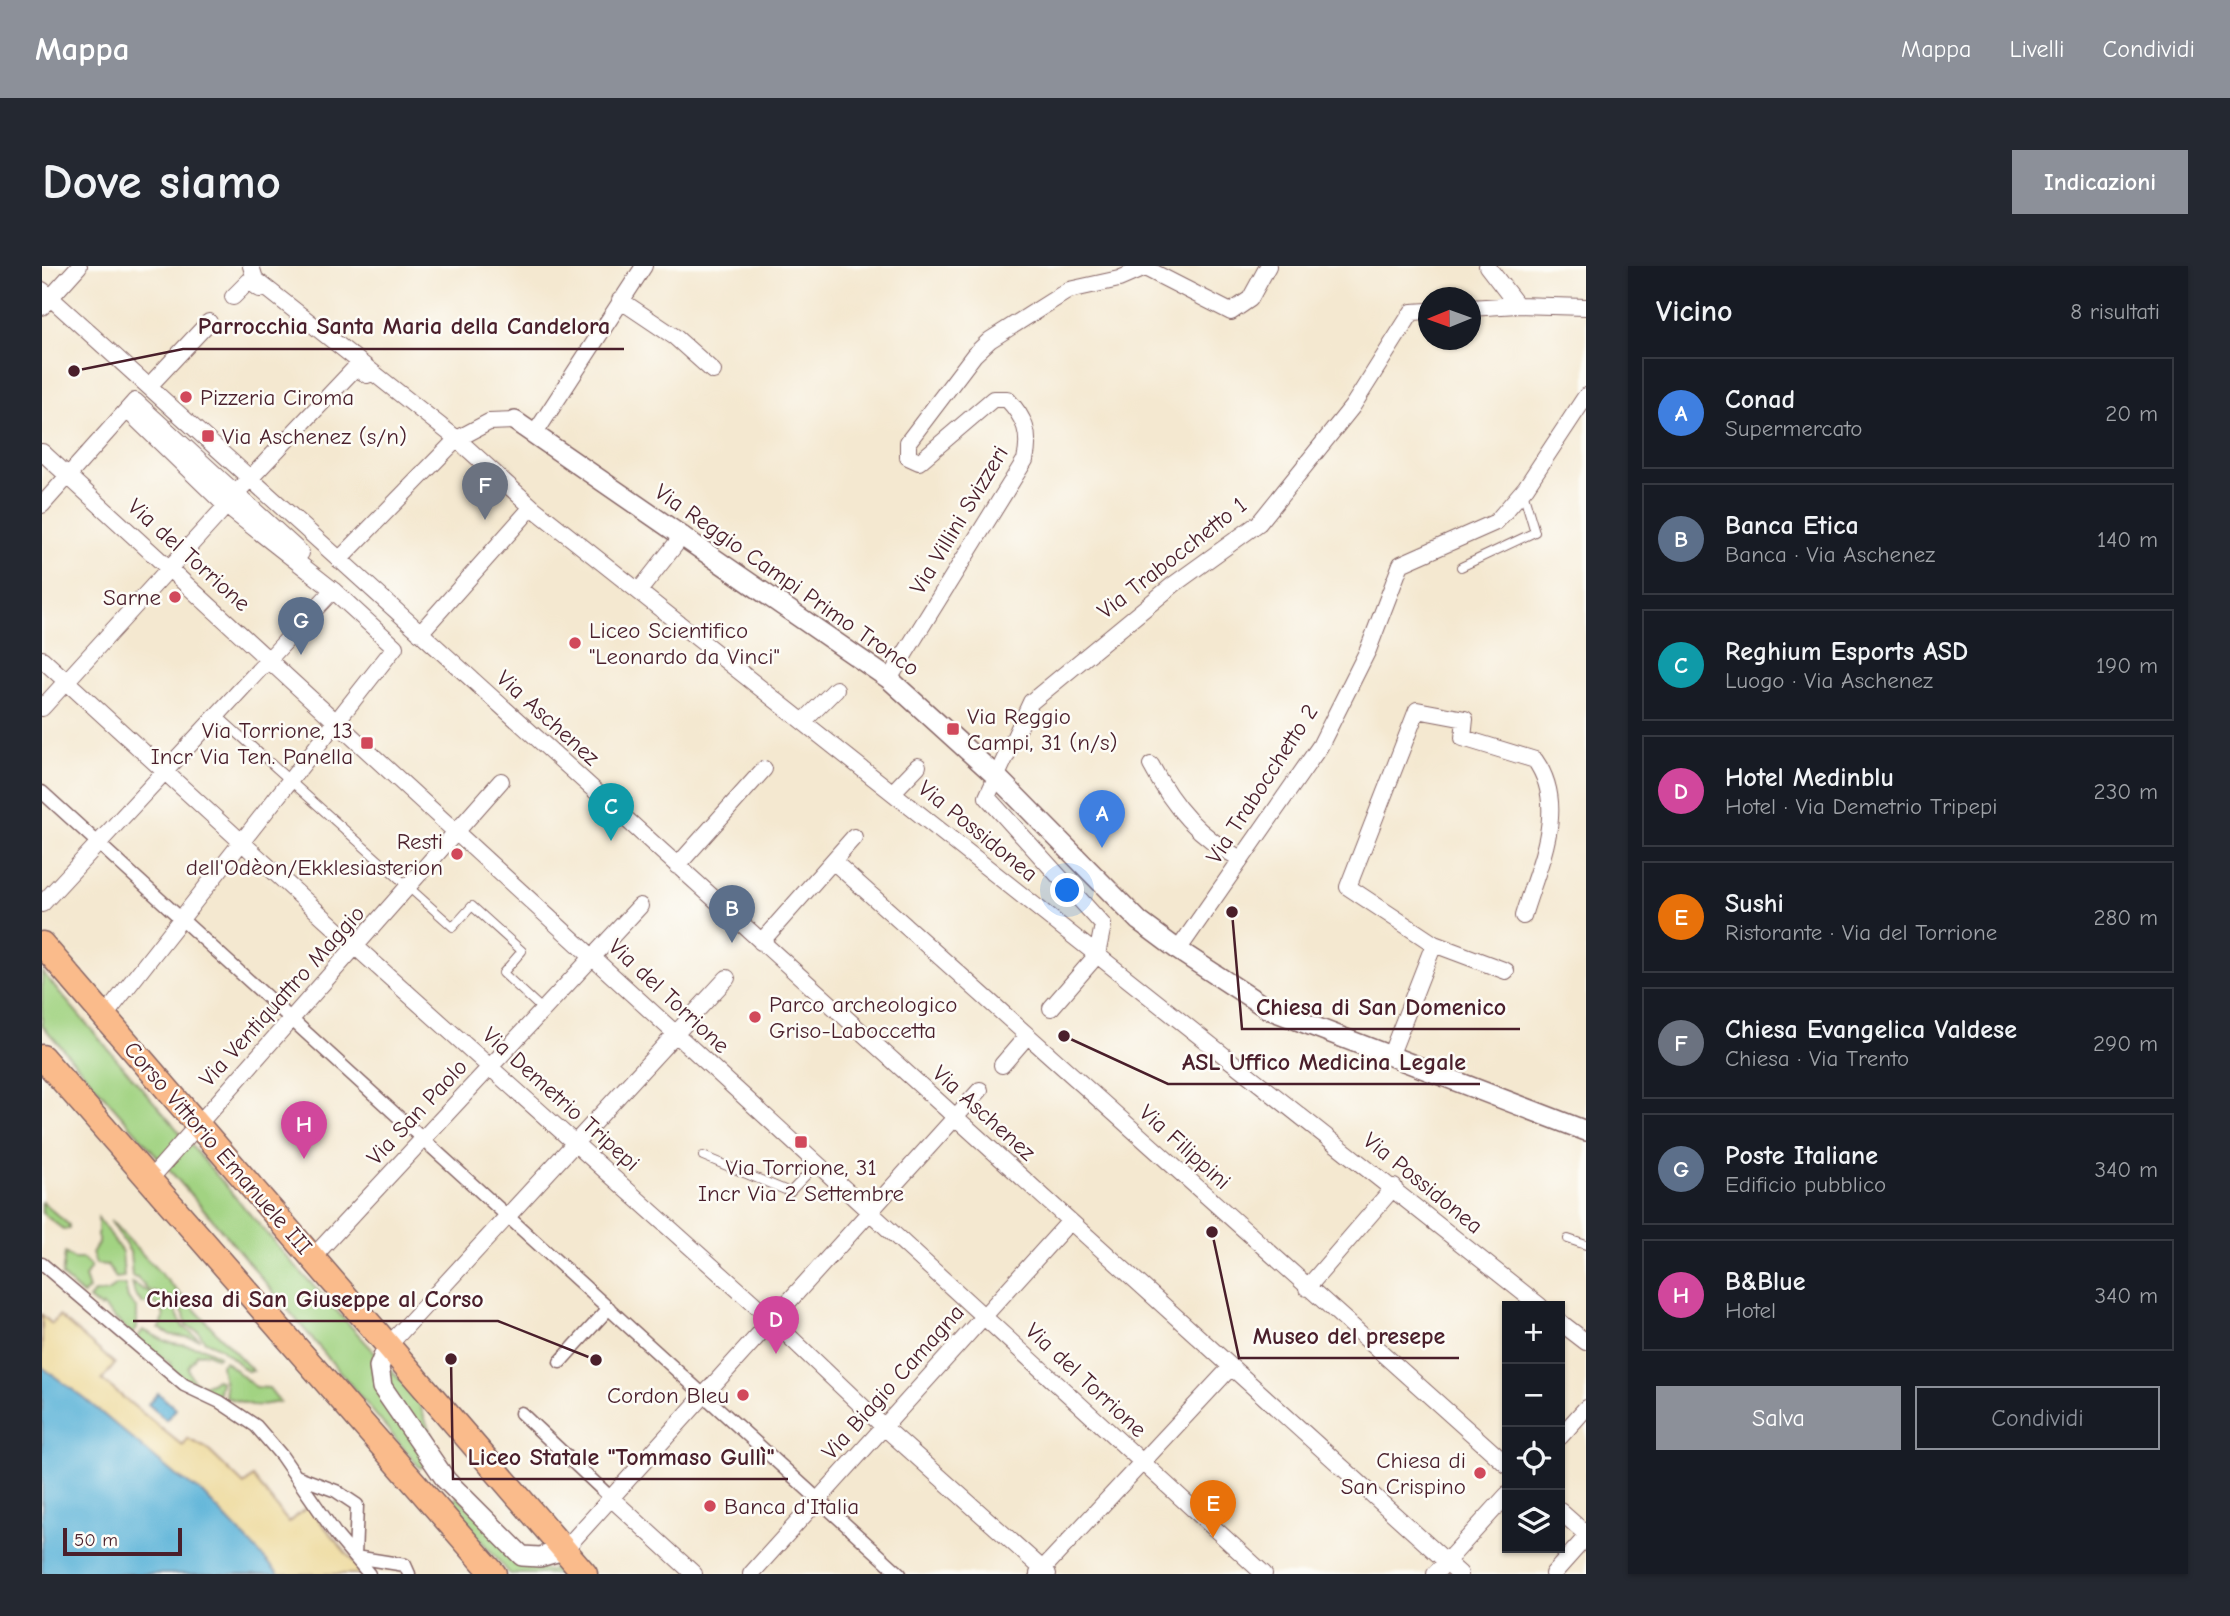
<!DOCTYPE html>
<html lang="it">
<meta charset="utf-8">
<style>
:root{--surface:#171b24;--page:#242831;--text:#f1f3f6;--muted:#9ea1a6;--line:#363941;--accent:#8c9099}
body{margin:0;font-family:"Comic Neue",sans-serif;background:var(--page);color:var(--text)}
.controls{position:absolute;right:21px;bottom:21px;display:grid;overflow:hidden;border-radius:0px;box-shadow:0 2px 5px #0004}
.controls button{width:63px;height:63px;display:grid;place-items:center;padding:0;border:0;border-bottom:2px solid var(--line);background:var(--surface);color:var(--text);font:35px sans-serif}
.compass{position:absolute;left:1376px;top:21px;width:63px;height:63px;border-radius:50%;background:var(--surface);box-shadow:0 2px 5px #0004;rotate:269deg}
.scale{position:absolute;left:21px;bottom:18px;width:119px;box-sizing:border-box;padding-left:7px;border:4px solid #4a1f2b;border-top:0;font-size:19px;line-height:24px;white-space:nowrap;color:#4a1f2b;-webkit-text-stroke:5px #fdfcf7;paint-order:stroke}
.you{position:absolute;left:1026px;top:625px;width:24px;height:24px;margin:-18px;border:5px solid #fff;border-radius:50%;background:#1a73e8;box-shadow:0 0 0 10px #1a73e833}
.badge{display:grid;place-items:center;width:46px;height:46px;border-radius:50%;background:var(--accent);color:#fff;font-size:23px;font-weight:700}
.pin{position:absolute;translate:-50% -58px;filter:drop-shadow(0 2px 4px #0008)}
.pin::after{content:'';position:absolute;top:37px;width:24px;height:21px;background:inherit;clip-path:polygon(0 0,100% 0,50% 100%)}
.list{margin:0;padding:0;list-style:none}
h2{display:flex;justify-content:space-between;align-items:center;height:91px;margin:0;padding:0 28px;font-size:30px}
h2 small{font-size:23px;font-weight:400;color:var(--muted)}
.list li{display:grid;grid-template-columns:46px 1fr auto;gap:21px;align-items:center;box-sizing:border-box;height:112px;margin:0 14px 14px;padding:0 14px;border:2px solid var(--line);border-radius:0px}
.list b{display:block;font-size:26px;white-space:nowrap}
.list p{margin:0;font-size:23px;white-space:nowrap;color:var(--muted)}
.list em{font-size:23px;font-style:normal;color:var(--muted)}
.actions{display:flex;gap:14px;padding:21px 28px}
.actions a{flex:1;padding:16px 0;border:2px solid var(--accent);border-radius:0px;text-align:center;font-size:24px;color:var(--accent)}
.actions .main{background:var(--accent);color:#fff}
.icon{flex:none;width:38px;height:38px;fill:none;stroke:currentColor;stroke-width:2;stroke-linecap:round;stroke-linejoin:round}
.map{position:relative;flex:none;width:1544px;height:1308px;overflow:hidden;border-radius:0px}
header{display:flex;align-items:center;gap:42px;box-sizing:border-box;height:98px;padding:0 35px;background:var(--accent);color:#fff}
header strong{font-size:33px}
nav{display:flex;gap:38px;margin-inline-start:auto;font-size:24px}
.intro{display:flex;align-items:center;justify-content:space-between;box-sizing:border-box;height:168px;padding:0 42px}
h1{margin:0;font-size:49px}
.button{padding:18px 32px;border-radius:0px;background:var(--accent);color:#fff;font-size:24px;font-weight:700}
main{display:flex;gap:42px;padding:0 42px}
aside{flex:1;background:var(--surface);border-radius:0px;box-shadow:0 2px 5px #0004}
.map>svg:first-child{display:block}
.green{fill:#a2d382;stroke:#767956;stroke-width:2}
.sand{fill:#eeda9e;stroke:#9c7c64;stroke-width:2}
.water{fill:#5bb3d8;stroke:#526982;stroke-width:2}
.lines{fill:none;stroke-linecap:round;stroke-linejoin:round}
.service-casing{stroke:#866565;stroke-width:10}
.pedestrian-casing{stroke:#866565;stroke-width:15}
.minor-casing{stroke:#866565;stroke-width:18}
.tertiary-casing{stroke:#866565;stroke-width:22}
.primary-casing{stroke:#866565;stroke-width:27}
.service{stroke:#fff;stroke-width:8}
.pedestrian{stroke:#fff;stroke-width:12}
.minor{stroke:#fff;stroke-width:16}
.tertiary{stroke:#fff;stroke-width:19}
.primary{stroke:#fabb8b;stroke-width:24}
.poi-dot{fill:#d1495b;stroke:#fdfcf7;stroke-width:2.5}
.labels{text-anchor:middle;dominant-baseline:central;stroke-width:5;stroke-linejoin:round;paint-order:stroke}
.poi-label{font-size:23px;fill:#4a1f2b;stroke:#fdfcf7;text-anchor:start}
.street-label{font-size:23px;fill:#4a1f2b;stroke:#fdfcf7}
.leader{fill:none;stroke:#4a1f2b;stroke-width:2.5}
.callout-dot{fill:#4a1f2b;stroke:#fdfcf7;stroke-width:2.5}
.callout-label{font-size:24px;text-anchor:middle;font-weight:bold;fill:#4a1f2b;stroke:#fdfcf7;stroke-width:5;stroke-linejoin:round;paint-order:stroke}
</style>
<header>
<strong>Mappa</strong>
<nav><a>Mappa</a><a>Livelli</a><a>Condividi</a></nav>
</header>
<div class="intro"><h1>Dove siamo</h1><a class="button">Indicazioni</a></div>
<main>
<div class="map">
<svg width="1544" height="1308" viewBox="0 0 1544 1308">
<rect width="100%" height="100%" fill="#fdfcf7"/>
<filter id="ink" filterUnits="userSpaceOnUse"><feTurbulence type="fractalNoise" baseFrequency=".0143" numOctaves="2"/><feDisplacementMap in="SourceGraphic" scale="14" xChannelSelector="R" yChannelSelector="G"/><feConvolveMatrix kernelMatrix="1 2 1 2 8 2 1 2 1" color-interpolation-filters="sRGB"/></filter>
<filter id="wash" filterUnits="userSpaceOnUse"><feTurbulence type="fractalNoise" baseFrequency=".00686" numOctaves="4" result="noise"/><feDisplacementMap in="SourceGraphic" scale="28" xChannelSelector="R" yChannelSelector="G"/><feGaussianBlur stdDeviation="1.57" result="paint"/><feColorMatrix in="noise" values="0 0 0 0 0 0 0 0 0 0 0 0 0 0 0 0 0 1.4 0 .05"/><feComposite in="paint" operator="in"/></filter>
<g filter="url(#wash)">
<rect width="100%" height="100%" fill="#f4e8d0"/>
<path class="green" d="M 0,706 L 244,990 L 375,1132 L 397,1189 L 378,1202 L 172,955 L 0,759 Z
M 0,936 L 27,959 L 27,963 L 22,964 L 0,947 Z
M 56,952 L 80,986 L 82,1011 L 74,1012 L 65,999 L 54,998 L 50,987 L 56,977 Z
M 68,954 L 211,1105 L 205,1105 L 178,1082 L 162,1074 L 156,1065 L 144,1060 L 142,1048 L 130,1032 L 106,1024 L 95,1012 L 90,1011 L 88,986 Z
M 23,987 L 32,993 L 41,993 L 49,1001 L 43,1011 L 47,1023 L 41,1029 L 20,1010 Z
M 90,1017 L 132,1041 L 141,1061 L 158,1073 L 129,1069 L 117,1062 C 124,1054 123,1045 114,1038 L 101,1038 L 93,1029 Z
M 73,1019 L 83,1019 L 86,1033 L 95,1043 L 95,1063 L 90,1069 L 60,1040 L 58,1042 L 47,1033 L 52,1027 L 66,1026 Z
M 101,1064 L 125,1076 L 162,1082 L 177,1090 L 174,1092 L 165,1087 L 155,1088 L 146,1101 C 148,1118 162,1124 174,1113 L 179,1116 L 176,1130 L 142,1115 L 127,1101 L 129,1098 L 94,1073 Z
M 183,1095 L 213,1121 L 227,1122 L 238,1136 L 213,1140 L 183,1131 C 186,1118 179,1111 179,1098 Z
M 416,1230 L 484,1299 L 507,1305 L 521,1298 L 530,1308 L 468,1308 L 408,1239 Z"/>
<path class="sand" d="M 0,1049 L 10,1058 L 17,1050 L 73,1098 L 60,1114 L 141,1180 L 146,1173 L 164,1182 L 202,1219 L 211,1211 L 247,1257 L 266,1240 L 321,1308 L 237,1308 L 158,1225 L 134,1210 L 43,1133 L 0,1101 Z"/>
<path class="water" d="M 0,1101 L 43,1133 L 134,1210 L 158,1225 L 237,1308 L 0,1308 Z
M 116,1127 L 134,1143 L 124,1154 L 106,1138 Z"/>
</g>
<g filter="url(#ink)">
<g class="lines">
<g class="service-casing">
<path id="service" d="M 1419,301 L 1493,266 L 1481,226
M 175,449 L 411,661 L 430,640 L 480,685 L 461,707 L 501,744
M 661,890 L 748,926 L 775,898
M 1526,973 L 1544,979"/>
</g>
<g class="pedestrian-casing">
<path id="pedestrian" d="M 0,526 L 858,1308
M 0,998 L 142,1119 L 178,1136 L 214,1160 L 239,1189 L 295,1270 L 327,1308
M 518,1096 L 567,1042
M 479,1147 L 569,1232
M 254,1210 L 294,1225 L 315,1239 L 313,1291 L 363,1299 L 367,1308"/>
</g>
<g class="minor-casing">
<path id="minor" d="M 209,0 L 213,13 L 415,173 L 490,241 L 1498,1040
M 1099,0 L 1189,46 L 1208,33 L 1226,0
M 1445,0 L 1475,39
M 0,24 L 1418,1308
M 191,31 L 207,15 L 218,23
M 578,34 L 633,71 L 671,105
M 0,41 L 37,0
M 1428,42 L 1475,39 L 1544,41
M 107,120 L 167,56
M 492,169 L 602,0
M 0,186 L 1222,1308
M 199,222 L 314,101 L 325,109
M 0,239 L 93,135 L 259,287
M 297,294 L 415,173 L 447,156 L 473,155
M 597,325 L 641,269
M 378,367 L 490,241
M 0,393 L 314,681 L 730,1054 L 842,1161 L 1006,1308
M 847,413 L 983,194 C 989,168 983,152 965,133 L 951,133 L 877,196 L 866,191 L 866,176 L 932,89 L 948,74 L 1027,24 L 1077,13 L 1100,3
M 0,442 L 184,240
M 761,456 L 794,423
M 1109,499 C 1131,541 1157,571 1199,593
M 851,526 L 876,500
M 791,595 L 1465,1199
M 635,600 L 722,503
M 0,638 L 291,324
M 719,676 L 812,571
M 1136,684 L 1278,480 L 1326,384 L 1359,298 L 1454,256 L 1484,221 L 1544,130
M 1464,705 L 1392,678 L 1306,621 L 1375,444 L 1423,453 L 1421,472 L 1493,494 C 1527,542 1496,599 1481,650
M 1009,742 L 1055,689 L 1061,659 L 945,531 L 989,436 L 1131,319 L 1217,257 L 1310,141 L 1370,46 L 1386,45
M 62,751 L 353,381 L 291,324 L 184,240 L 85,144
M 1349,788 L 1392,678
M 960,799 L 985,770
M 109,912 L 459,515
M 271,991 L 598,640
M 1265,1022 L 1352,921
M 1518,1056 L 1544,1076
M 345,1081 L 685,712
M 1518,1171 L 1544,1142
M 569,1232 L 652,1308
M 1518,1245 L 1544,1268
M 522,1284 L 938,824
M 709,1308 L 1028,955
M 996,1308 L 1189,1101
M 1393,1308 L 1465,1229
M 1511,1308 L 1544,1271"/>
</g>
<g class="tertiary-casing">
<path id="tertiary" d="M 473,155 L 847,413 L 956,512 L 1097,655 L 1136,684 L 1226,743 L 1544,865
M 345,1081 L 337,1101 L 340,1121 L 404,1214 L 480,1290 L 498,1291 L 522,1284"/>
</g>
<g class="primary-casing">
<path id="primary" d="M 0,678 L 543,1308
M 0,791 L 452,1308"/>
</g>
<use href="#service" class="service"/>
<use href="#pedestrian" class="pedestrian"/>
<use href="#minor" class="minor"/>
<use href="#tertiary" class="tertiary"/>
<use href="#primary" class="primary"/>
</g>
</g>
<g class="poi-dot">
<circle cx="144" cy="131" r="7"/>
<rect x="159" y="163" width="14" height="14" rx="3.5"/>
<circle cx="133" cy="331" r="7"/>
<circle cx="533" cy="377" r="7"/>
<rect x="904" y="456" width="14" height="14" rx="3.5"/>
<rect x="318" y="470" width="14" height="14" rx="3.5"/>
<circle cx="415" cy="588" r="7"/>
<circle cx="713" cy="751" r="7"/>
<rect x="752" y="869" width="14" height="14" rx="3.5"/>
<circle cx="701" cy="1129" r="7"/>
<circle cx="1438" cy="1207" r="7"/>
<circle cx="668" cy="1240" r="7"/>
</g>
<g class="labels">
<g class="poi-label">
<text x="158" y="131">Pizzeria Ciroma</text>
<text x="180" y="170">Via Aschenez (s/n)</text>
<text x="119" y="331" text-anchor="end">Sarne</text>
<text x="547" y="364">Liceo Scientifico<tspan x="547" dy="26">"Leonardo da Vinci"</tspan></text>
<text x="925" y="450">Via Reggio<tspan x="925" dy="26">Campi, 31 (n/s)</tspan></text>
<text x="311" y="464" text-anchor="end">Via Torrione, 13<tspan x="311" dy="26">Incr Via Ten. Panella</tspan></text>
<text x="401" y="575" text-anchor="end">Resti<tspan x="401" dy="26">dell'Odèon/Ekklesiasterion</tspan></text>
<text x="727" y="738">Parco archeologico<tspan x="727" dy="26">Griso-Laboccetta</tspan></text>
<text x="759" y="901" text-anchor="middle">Via Torrione, 31<tspan x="759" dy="26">Incr Via 2 Settembre</tspan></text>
<text x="687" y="1129" text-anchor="end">Cordon Bleu</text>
<text x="1424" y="1194" text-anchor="end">Chiesa di<tspan x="1424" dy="26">San Crispino</tspan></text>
<text x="682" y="1240">Banca d'Italia</text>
</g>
<g class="street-label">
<text transform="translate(917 254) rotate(-59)">Via Villini Svizzeri</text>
<text transform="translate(147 289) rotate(42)">Via del Torrione</text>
<text transform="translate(1130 292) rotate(-38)">Via Trabocchetto 1</text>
<text transform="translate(745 314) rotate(35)">Via Reggio Campi Primo Tronco</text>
<text transform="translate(506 452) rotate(42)">Via Aschenez</text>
<text transform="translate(1220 518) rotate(-57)">Via Trabocchetto 2</text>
<text transform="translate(936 565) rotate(39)">Via Possidonea</text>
<text transform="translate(240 730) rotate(-48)">Via Ventiquattro Maggio</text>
<text transform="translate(627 730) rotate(43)">Via del Torrione</text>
<text transform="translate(519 833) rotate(42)">Via Demetrio Tripepi</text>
<text transform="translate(375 846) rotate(-47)">Via San Paolo</text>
<text transform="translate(942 847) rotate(42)">Via Aschenez</text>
<text transform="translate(1143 881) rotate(42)">Via Filippini</text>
<text transform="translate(176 882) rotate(49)">Corso Vittorio Emanuele III</text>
<text transform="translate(1381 917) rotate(39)">Via Possidonea</text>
<text transform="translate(1044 1114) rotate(43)">Via del Torrione</text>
<text transform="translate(851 1116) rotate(-48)">Via Biagio Camagna</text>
</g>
</g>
<path class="leader" d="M32 105L141 83H582M1190 646L1200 763H1478M1022 770L1126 818H1438M554 1094L456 1055H91M1170 966L1197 1092H1417M409 1093L411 1213H746"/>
<g class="callout-dot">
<circle cx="32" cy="105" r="7"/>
<circle cx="1190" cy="646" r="7"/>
<circle cx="1022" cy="770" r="7"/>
<circle cx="554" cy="1094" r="7"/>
<circle cx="1170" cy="966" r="7"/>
<circle cx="409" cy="1093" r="7"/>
</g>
<g class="callout-label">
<text x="362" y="68">Parrocchia Santa Maria della Candelora</text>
<text x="1339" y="749">Chiesa di San Domenico</text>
<text x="1282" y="804">ASL Uffico Medicina Legale</text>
<text x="273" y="1041">Chiesa di San Giuseppe al Corso</text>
<text x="1307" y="1078">Museo del presepe</text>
<text x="579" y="1199">Liceo Statale "Tommaso Gullì"</text>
</g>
</svg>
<div class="controls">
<button>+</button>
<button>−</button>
<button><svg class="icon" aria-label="locate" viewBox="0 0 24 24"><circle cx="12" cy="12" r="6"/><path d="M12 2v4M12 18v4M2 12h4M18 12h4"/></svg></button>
<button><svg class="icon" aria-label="layers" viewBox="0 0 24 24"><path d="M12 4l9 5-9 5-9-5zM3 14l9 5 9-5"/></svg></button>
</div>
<svg class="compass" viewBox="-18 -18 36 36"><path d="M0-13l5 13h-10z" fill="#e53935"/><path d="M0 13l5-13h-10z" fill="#9ea1a6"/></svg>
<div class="scale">50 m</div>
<div class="you"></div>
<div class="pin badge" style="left:1060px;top:582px;background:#3f7fe0">A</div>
<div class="pin badge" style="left:690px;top:677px;background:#5c6f8a">B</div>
<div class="pin badge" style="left:569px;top:575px;background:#0f9aa8">C</div>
<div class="pin badge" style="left:734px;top:1088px;background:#d1479c">D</div>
<div class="pin badge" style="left:1171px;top:1272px;background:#e8710a">E</div>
<div class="pin badge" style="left:443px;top:254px;background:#6b7280">F</div>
<div class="pin badge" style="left:259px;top:389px;background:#5c6f8a">G</div>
<div class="pin badge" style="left:262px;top:893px;background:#d1479c">H</div>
</div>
<aside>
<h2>Vicino<small>8 risultati</small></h2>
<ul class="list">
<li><span class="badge" style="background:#3f7fe0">A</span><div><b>Conad</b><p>Supermercato</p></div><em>20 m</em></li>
<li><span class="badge" style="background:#5c6f8a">B</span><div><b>Banca Etica</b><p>Banca · Via Aschenez</p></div><em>140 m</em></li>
<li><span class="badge" style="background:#0f9aa8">C</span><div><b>Reghium Esports ASD</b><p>Luogo · Via Aschenez</p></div><em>190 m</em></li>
<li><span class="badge" style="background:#d1479c">D</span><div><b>Hotel Medinblu</b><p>Hotel · Via Demetrio Tripepi</p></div><em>230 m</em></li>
<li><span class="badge" style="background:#e8710a">E</span><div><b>Sushi</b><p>Ristorante · Via del Torrione</p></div><em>280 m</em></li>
<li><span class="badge" style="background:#6b7280">F</span><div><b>Chiesa Evangelica Valdese</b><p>Chiesa · Via Trento</p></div><em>290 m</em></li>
<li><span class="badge" style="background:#5c6f8a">G</span><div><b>Poste Italiane</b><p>Edificio pubblico</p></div><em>340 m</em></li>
<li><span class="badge" style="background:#d1479c">H</span><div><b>B&amp;Blue</b><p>Hotel</p></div><em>340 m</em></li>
</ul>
<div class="actions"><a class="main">Salva</a><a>Condividi</a></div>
</aside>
</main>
